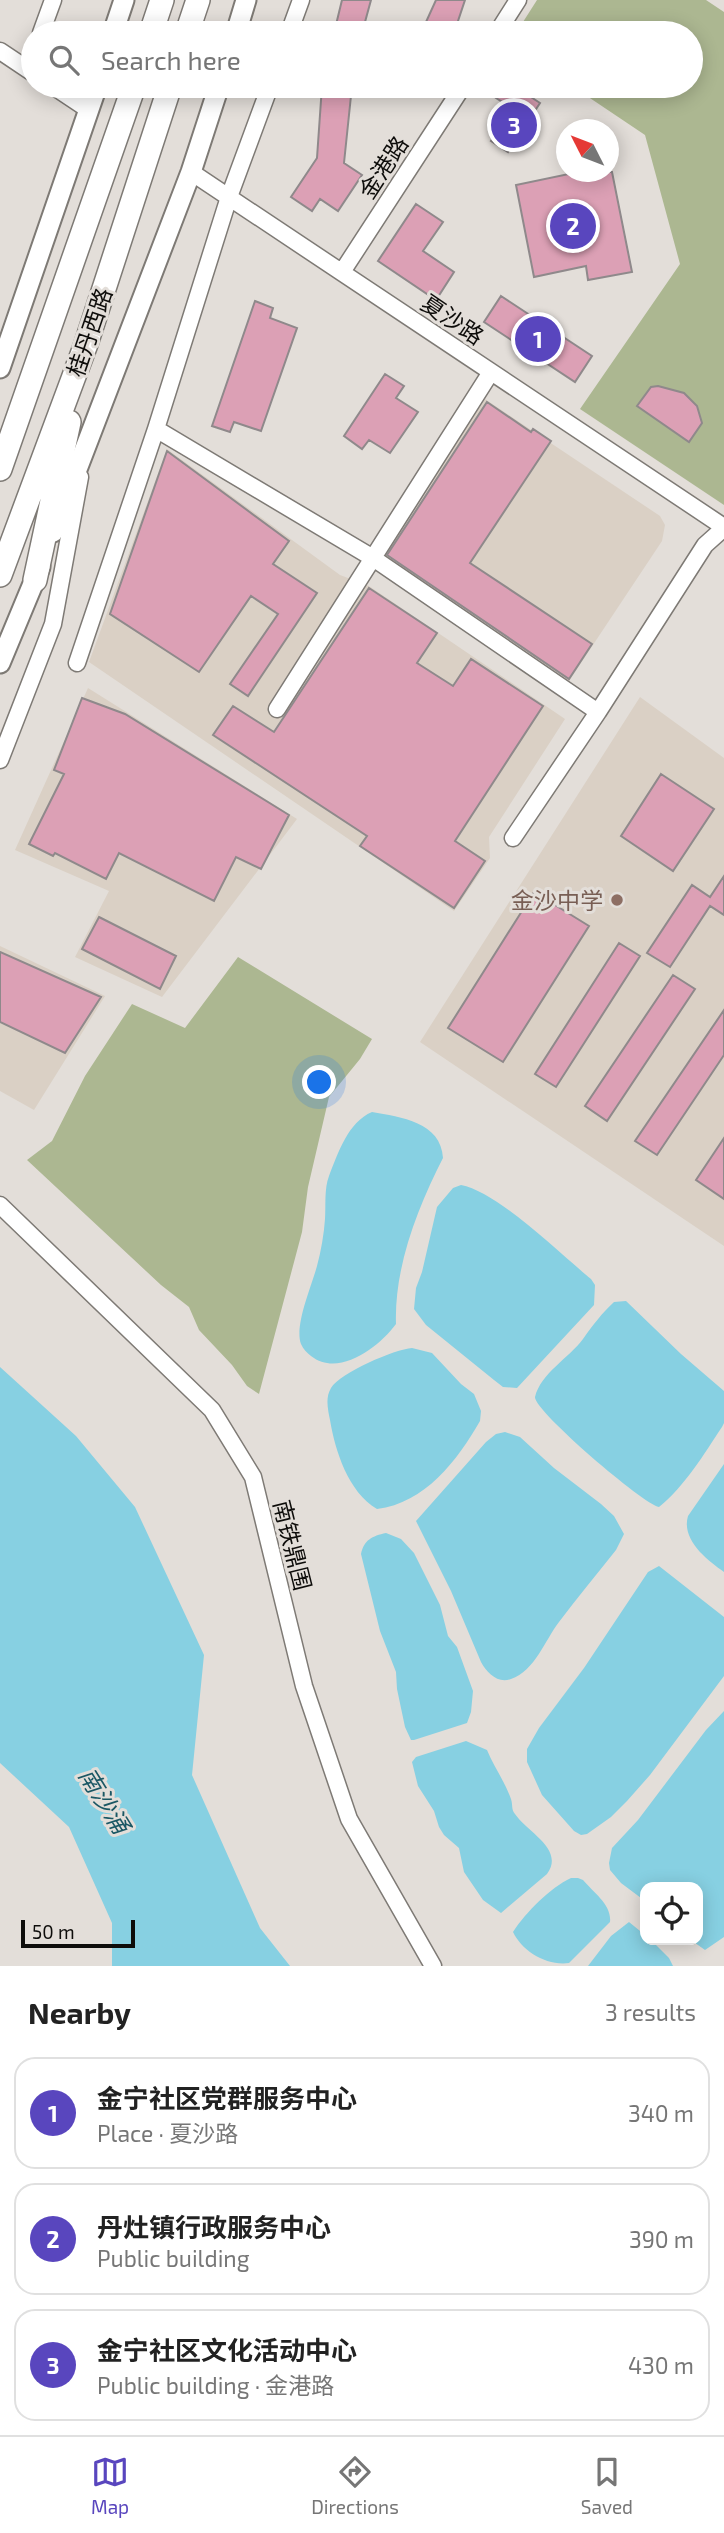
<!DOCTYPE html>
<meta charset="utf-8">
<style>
:root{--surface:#fff;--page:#f2f2f2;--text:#222;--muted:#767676;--line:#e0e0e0;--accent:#5946be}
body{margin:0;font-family:"Exo 2","Noto Sans SC",sans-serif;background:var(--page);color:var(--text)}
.controls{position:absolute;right:21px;bottom:21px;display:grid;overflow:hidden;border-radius:14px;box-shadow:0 4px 18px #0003}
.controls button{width:63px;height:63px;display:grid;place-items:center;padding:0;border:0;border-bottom:2px solid var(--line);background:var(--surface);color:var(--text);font:35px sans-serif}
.compass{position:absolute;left:556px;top:119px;width:63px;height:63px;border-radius:50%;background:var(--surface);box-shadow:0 4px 18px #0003;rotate:312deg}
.scale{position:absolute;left:21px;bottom:18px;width:114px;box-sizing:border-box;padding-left:7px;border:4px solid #0e0d0b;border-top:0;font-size:19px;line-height:24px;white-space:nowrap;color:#0e0d0b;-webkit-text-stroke:5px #e3ded9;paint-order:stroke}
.you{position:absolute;left:320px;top:1083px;width:24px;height:24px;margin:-18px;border:5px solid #fff;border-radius:50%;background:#1a73e8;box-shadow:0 0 0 10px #1a73e833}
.badge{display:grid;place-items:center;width:46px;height:46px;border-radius:50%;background:var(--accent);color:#fff;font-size:23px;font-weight:700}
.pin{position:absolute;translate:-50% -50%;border:4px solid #fff;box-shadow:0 2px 7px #0006}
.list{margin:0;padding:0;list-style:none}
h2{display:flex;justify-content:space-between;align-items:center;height:91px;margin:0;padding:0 28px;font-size:30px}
h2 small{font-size:23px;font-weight:400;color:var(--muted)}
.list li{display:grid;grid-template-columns:46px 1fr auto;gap:21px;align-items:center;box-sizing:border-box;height:112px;margin:0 14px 14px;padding:0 14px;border:2px solid var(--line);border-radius:21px}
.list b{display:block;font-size:26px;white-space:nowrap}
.list p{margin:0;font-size:23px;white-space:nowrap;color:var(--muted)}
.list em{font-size:23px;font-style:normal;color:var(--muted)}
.icon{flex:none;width:38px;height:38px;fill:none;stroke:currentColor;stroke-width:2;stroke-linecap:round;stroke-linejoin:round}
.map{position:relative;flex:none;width:724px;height:1966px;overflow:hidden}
.search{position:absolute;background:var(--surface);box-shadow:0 4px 18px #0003;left:21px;right:21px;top:21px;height:77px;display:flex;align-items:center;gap:18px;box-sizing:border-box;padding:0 24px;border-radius:38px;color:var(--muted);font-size:26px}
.sheet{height:469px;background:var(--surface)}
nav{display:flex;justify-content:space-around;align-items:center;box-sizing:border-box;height:98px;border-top:2px solid var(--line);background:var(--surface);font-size:19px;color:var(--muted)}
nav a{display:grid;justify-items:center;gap:4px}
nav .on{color:var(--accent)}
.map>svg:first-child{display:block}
.built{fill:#dad0c5}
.green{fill:#acb791}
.water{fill:#87d0e2}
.building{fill:#dca0b5;stroke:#8f898b;stroke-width:2}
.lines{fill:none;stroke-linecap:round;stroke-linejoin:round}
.minor-casing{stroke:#7e7a75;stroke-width:19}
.major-casing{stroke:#7e7a75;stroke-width:23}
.highway-casing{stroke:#7e7a75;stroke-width:26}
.minor{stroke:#fff;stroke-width:16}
.major{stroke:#fff;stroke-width:19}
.highway{stroke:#fff;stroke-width:23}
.education-dot{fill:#8d6e63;stroke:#e3ded9;stroke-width:2.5}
.labels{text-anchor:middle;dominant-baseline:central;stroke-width:6;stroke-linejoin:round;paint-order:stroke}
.street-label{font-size:23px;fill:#0e0d0b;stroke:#e3ded9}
.education-label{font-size:23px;fill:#785e54;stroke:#e3ded9;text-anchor:end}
.water-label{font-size:24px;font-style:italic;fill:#1a5764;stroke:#e3ded9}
</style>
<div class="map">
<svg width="724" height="1966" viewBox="0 0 724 1966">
<rect width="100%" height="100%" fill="#e3ded9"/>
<path class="built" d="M 485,399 L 660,516 L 665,525 L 662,541 L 569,681 L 381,558 Z
M 167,449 L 340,575 L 369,586 L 565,719 L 489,837 L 490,858 L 454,911 L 89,662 Z
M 88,688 L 297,819 L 162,997 L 75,957 L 109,891 L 15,850 Z
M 640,697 L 724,758 L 724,1246 L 420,1042 Z
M 0,946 L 105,996 L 34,1110 L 0,1091 Z"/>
<path class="green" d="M 537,0 L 706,0 L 724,12 L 724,505 L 580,409 L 680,264 L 645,135 L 572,86 L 691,86 L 691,33 L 516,33 Z
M 238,957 L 372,1039 L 360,1059 L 329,1097 L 308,1187 L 302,1232 L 259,1394 L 247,1386 L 232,1365 L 199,1330 L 189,1307 L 161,1285 L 27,1160 L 52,1141 L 85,1076 L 132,1004 L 185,1028 Z"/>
<path class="water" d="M 372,1112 C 401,1117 441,1122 443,1158 C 418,1207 394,1267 396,1324 C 379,1347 339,1378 311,1356 C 307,1353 303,1349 301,1344 C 294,1326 312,1285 317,1266 C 321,1251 324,1234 325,1219 C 326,1205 324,1189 329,1176 C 338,1153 348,1122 372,1112 Z
M 461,1185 C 498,1192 560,1254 591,1279 L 595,1285 L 594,1305 L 517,1388 L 503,1387 L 494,1380 L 426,1325 L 414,1309 L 416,1288 L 422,1272 L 437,1207 L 453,1188 Z
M 626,1301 L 681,1354 L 724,1391 L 724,1423 L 722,1427 C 704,1454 685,1486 659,1507 C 644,1505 533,1410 535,1397 C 541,1373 569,1358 583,1339 C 593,1325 602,1313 614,1302 Z
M 412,1348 L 432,1353 L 461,1384 L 474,1394 L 481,1411 L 480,1421 C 457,1461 425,1503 377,1509 C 348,1492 335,1450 330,1420 C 328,1410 325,1398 331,1388 C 340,1373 395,1349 412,1348 Z
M 0,1367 L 76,1436 L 135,1507 L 204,1655 L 192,1775 L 260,1928 L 290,1966 L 112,1966 L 112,1923 L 69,1827 L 0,1763 Z
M 505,1432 L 520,1437 L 554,1468 L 601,1504 L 614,1516 L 624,1534 L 616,1550 C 597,1574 577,1598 559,1622 C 545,1640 535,1671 511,1679 C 498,1684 487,1673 481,1662 L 451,1591 L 416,1521 L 486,1442 L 496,1434 Z
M 724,1464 L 724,1572 C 707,1560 681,1540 688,1516 Z
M 386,1533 L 401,1539 L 414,1553 L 440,1605 L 448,1636 L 457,1647 L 473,1691 L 471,1712 L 467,1723 L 414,1740 L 411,1740 L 405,1727 L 397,1689 L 396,1672 L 380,1631 L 361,1554 C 364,1540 372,1536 386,1533 Z
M 659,1566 L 724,1617 L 724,1676 L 650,1775 L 627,1801 L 611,1817 L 587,1834 L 581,1835 L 574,1831 L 542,1795 L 527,1762 L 527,1749 L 539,1728 L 584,1668 L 648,1572 Z
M 724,1711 L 724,1937 L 705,1950 L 691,1940 L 698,1940 L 698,1887 L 645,1887 L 645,1901 L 621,1883 L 610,1870 L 609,1863 L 612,1848 L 638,1820 L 706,1730 Z
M 466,1741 L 487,1750 C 494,1767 505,1782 511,1799 C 513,1805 511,1809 515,1814 C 528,1833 565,1849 547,1874 L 501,1913 L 483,1900 L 464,1872 L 459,1848 L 444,1835 L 439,1827 L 434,1811 L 418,1786 L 412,1762 L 416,1757 Z
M 571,1878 L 578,1878 L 583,1880 C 594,1893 612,1905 610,1922 L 569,1963 C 546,1966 522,1951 513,1932 C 526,1912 550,1888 571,1878 Z
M 629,1922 L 645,1935 L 645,1940 L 651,1940 L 669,1958 L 673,1966 L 588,1966 L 611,1936 Z"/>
<path class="building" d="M 342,0 L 371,0 L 362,33 L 334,33 Z
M 436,0 L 465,0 L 454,33 L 421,33 Z
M 322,86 L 352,86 L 344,163 L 362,175 L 338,211 L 320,199 L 312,211 L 291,197 L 317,158 Z
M 504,86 L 514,86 L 540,103 L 508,152 L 491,141 L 512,108 L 496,98 Z
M 569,172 L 612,172 L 632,272 L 588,280 L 586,266 L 534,277 L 516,185 L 569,174 Z
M 416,204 L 443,222 L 423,251 L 454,272 L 436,300 L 378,261 Z
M 501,296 L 592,356 L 575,382 L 484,322 Z
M 255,301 L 273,308 L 270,318 L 297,328 L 261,431 L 234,422 L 230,432 L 212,426 Z
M 385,374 L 404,386 L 396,398 L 418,412 L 390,453 L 369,440 L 362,449 L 344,436 Z
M 658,386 L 684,393 L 697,406 L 702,423 L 689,442 L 637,406 L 651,387 Z
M 487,402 L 531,432 L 533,429 L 551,441 L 470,563 L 592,644 L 569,679 L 387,555 Z
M 167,451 L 289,541 L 273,564 L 317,593 L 248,696 L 230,684 L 278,614 L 251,596 L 199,672 L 110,614 Z
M 369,588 L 437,633 L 417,663 L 453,686 L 471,659 L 543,706 L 455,841 L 485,861 L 454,908 L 360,846 L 367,836 L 213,735 L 233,706 L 274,732 Z
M 82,698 L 125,714 L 289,815 L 261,869 L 236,857 L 214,901 L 119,853 L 106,879 L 55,853 L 53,856 L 29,844 L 64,774 L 54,770 Z
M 661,774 L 714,809 L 673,871 L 621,836 Z
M 724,876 L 724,915 L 710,906 L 670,967 L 647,953 L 692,885 L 710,897 Z
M 534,892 L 589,926 L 503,1062 L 448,1028 Z
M 99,917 L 176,956 L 160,989 L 82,949 Z
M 619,943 L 640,956 L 556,1087 L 535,1074 Z
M 0,952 L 101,997 L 65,1053 L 0,1022 Z
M 673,975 L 695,989 L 607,1121 L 585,1106 Z
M 724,1010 L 724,1055 L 657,1155 L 635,1141 Z
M 724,1138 L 724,1199 L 696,1180 Z"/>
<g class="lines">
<g class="minor-casing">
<path id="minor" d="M 41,33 L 53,0
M 289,33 L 301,0
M 497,33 L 518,0
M 0,51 L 33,73
M 53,86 L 89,110
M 191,172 L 724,527
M 342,272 L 463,86
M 156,429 L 373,558 L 598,712
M 77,663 L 156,429 L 229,197 L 270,86
M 277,709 L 491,372
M 0,760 L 53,624 L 80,477
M 513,838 L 598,712 L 705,545 L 724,528
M 0,1205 L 212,1410 L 253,1477 L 304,1686 L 349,1819 L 433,1966"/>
</g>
<g class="major-casing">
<path id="major" d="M 113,33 L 124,0
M 236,33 L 246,0
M 0,368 L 97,86
M 53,532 L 191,172 L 219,86
M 0,663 L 40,567"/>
</g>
<g class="highway-casing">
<path id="highway" d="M 151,33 L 162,0
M 187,33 L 198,0
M 0,469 L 134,86
M 0,575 L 86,344 L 170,86
M 35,580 L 69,422"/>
</g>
<use href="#minor" class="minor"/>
<use href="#major" class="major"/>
<use href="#highway" class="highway"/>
</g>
<circle class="education-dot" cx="617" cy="900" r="7"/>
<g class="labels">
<g class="street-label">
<text transform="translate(383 167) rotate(-57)">金港路</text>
<text transform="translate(453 319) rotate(34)">夏沙路</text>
<text transform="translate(89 332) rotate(-71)">桂丹西路</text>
<text transform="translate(293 1545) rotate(76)">南铁鼎围</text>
</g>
<g class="education-label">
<text x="603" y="900">金沙中学</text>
</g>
<g class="water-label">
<text transform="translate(105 1800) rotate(58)">南沙涌</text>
</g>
</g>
</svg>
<div class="controls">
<button><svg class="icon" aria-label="locate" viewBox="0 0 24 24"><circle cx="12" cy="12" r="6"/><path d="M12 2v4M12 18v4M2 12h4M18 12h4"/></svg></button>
</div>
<svg class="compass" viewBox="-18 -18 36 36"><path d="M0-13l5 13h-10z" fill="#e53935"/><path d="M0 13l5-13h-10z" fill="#767676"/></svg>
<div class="scale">50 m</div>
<div class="you"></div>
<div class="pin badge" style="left:538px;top:339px">1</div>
<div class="pin badge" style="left:573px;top:226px">2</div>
<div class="pin badge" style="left:514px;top:125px">3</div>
<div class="search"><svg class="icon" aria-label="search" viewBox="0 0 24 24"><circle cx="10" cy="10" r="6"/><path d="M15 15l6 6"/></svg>Search here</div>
</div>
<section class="sheet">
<h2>Nearby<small>3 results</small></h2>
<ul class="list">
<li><span class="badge">1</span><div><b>金宁社区党群服务中心</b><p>Place · 夏沙路</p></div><em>340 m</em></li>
<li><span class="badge">2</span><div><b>丹灶镇行政服务中心</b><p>Public building</p></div><em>390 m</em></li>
<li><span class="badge">3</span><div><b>金宁社区文化活动中心</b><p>Public building · 金港路</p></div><em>430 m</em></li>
</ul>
</section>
<nav>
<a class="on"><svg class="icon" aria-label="map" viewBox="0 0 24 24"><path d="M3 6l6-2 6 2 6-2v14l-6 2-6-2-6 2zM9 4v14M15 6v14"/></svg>Map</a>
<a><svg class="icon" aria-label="directions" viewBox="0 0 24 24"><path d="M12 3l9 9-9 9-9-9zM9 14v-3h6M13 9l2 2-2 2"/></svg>Directions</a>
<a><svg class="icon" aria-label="saved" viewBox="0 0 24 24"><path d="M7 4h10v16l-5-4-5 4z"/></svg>Saved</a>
</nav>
